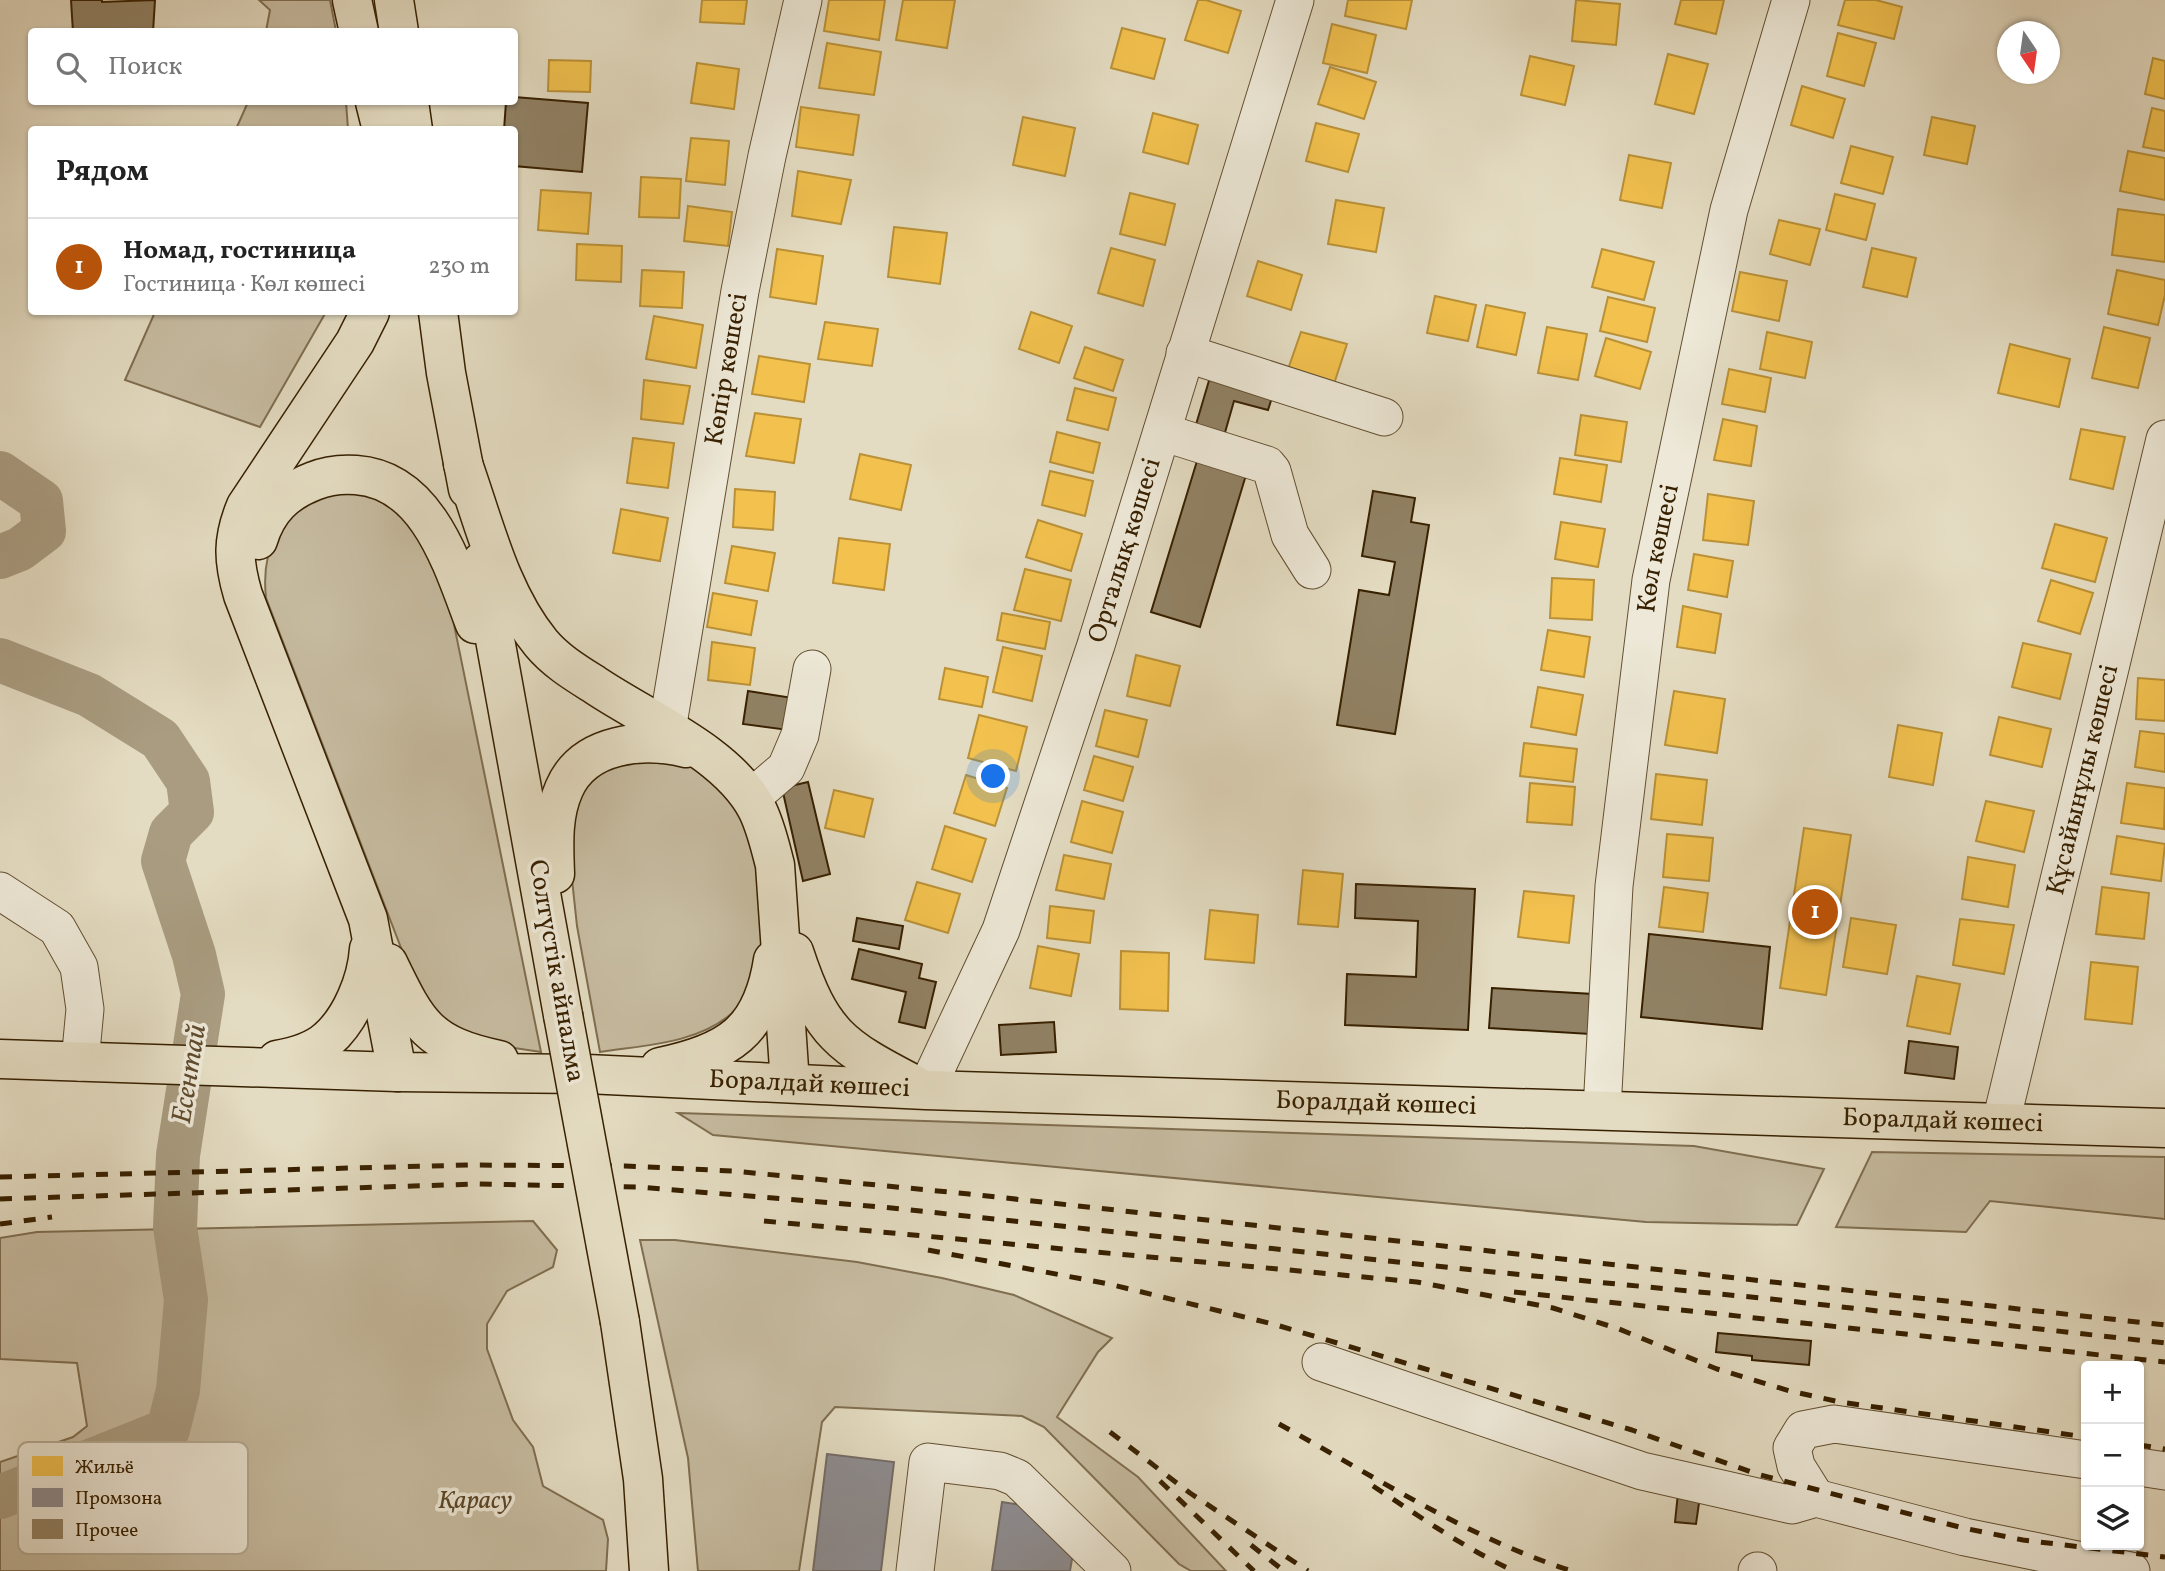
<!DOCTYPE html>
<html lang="ru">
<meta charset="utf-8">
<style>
:root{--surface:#fff;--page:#f2f2f2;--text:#222;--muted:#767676;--line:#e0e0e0;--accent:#b45309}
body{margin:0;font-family:Vollkorn,serif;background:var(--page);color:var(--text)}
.controls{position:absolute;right:21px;bottom:21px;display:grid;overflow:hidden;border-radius:7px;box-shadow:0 2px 5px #0004}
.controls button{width:63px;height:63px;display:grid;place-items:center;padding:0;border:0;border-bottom:2px solid var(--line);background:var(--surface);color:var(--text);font:35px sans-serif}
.compass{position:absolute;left:1997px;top:21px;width:63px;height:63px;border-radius:50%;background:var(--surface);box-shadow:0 2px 5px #0004;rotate:167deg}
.you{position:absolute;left:994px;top:777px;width:24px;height:24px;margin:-18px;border:5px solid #fff;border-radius:50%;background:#1a73e8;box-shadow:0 0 0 10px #1a73e833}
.badge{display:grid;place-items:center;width:46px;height:46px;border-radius:50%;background:var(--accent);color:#fff;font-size:23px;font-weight:700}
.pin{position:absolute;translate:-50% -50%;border:4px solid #fff;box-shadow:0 2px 7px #0006}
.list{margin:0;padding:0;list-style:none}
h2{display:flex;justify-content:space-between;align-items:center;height:91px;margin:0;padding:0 28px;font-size:30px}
h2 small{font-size:23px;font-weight:400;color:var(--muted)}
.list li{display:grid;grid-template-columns:46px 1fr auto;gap:21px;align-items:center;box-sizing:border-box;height:98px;padding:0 28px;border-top:2px solid var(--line)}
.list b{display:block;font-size:26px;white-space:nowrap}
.list p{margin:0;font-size:23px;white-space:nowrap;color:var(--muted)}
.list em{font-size:23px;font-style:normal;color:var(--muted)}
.icon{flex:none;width:38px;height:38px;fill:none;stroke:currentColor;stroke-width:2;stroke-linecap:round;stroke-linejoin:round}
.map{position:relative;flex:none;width:2165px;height:1571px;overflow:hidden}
.search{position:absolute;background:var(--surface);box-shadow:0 2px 5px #0004;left:28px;top:28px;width:490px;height:77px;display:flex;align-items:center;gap:18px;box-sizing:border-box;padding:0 24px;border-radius:7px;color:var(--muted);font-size:26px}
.panel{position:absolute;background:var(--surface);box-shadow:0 2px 5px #0004;left:28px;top:126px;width:490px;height:189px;border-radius:7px}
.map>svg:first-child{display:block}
.green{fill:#c7bca1;stroke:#7f6e50;stroke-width:2}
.homes{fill:#f2c14e;stroke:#ba9137;stroke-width:2}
.industry{fill:#8d8d92;stroke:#736c66;stroke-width:2}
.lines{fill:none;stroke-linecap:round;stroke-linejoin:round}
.river{stroke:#a99c80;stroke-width:44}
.building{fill:#918265;stroke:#372000;stroke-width:2}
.minor-casing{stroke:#624f30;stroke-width:39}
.major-casing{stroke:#372000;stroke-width:41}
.minor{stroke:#ede8d7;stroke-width:37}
.major{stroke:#e4dcc2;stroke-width:38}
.rail{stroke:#372000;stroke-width:5;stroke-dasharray:12 12;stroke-linecap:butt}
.major-bridge-casing{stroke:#372000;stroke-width:41;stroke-linecap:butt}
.major-bridge{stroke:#e4dcc2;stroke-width:38}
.labels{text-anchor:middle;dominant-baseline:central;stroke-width:7;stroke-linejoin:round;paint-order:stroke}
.street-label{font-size:26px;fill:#372000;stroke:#ede8d7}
.park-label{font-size:26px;font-style:italic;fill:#5b4728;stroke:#ede8d7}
.water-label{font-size:28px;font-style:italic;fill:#5f4b2d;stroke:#ede8d7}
.key{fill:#ede8d7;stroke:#b6ac96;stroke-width:2}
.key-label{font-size:19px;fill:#372000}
</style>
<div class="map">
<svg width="2165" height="1571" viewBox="0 0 2165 1571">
<rect width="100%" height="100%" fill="#e4dcc2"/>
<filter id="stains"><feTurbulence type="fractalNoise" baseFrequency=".00286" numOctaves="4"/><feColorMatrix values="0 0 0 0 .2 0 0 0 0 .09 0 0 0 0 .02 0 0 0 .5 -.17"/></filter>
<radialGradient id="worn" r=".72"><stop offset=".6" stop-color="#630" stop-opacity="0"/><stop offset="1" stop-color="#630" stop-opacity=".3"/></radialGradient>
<path class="green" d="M 259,0 L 330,0 L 336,31 L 266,31 L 270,10 Z
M 248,102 L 346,102 L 348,129 L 236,129 Z
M 155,312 L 326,312 L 260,427 L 125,380 Z
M 372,493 L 405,511 L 447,590 L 541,1052 L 482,1043 L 456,1035 L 415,984 L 266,598 C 261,552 278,507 328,494 C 341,491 358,493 372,493 Z
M 624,757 C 640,759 674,758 687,763 C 700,767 712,780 720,789 C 730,800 742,814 748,828 C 768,878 776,975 731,1014 C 696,1044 644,1045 600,1052 L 577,926 L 569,851 L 575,797 L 602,767 Z
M 678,1113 L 1694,1146 L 1824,1169 L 1797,1225 L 1646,1222 L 713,1135 Z
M 1872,1152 L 2165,1157 L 2165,1219 L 1990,1201 L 1966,1232 L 1836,1227 Z
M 533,1221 L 557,1250 L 553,1267 L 507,1291 L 487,1324 L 487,1349 L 513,1420 L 533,1447 L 543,1486 L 603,1520 L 608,1539 L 606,1571 L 0,1571 L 0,1462 L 73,1437 L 87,1426 L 77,1363 L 0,1359 L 0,1238 L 37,1232 Z
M 640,1240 L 675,1240 L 857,1262 L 942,1278 L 1014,1295 L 1112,1338 L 1098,1352 L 1057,1417 L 1138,1477 L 1226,1571 L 1191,1571 L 1179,1564 L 1044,1427 L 1022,1416 L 835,1407 L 822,1422 L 799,1571 L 698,1571 L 688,1458 Z"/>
<path class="homes" d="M 702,0 L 747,0 L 744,24 L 700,22 Z
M 829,0 L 885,0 L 879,40 L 824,31 Z
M 903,0 L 955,0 L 947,48 L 896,40 Z
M 1198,0 L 1206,0 L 1241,11 L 1228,53 L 1185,40 Z
M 1348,0 L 1412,0 L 1406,29 L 1345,16 Z
M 1576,0 L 1620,4 L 1616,45 L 1572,41 Z
M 1681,0 L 1724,0 L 1716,34 L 1675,24 Z
M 1845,0 L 1876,0 L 1902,7 L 1894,39 L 1838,25 Z
M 1332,24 L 1376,35 L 1367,73 L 1323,63 Z
M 1122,28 L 1165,39 L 1154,79 L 1111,68 Z
M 1838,33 L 1876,43 L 1864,86 L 1827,76 Z
M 827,43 L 881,52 L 874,95 L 819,88 Z
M 1668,54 L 1708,64 L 1694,114 L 1655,104 Z
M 1530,56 L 1574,66 L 1565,105 L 1521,95 Z
M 2153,58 L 2165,61 L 2165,99 L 2145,94 Z
M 549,60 L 591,61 L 590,92 L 548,91 Z
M 697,63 L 739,69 L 734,109 L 691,103 Z
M 1330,67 L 1376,82 L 1364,119 L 1318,104 Z
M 1802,86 L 1845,99 L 1833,138 L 1791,125 Z
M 801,107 L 859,115 L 853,155 L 796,147 Z
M 2152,108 L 2165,111 L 2165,151 L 2143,147 Z
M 1153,113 L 1198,125 L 1188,164 L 1143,152 Z
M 1023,117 L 1075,128 L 1065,176 L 1013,165 Z
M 1932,117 L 1975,126 L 1967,164 L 1924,155 Z
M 1316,123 L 1359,134 L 1348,172 L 1306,161 Z
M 691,138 L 729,141 L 725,185 L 686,181 Z
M 1851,146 L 1893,157 L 1883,194 L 1841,183 Z
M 2128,151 L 2165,158 L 2165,200 L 2120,191 Z
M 1629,155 L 1671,163 L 1662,208 L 1620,200 Z
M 798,171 L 851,180 L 841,224 L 792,216 Z
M 641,177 L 681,179 L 679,218 L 639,217 Z
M 541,190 L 591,193 L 588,234 L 538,230 Z
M 1130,193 L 1175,204 L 1165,245 L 1120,234 Z
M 1835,194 L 1875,204 L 1866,240 L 1826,230 Z
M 1336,200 L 1384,208 L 1376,252 L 1328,244 Z
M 688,206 L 732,212 L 728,246 L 684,241 Z
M 2118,209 L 2165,215 L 2165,262 L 2112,255 Z
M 1779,220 L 1820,229 L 1810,265 L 1770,254 Z
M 894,227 L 947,233 L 940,284 L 888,277 Z
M 577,244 L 622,246 L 621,282 L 576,280 Z
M 1111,248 L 1155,260 L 1143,306 L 1098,293 Z
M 1872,248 L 1916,258 L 1907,297 L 1863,287 Z
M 777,249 L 823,256 L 816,304 L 770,297 Z
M 1602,249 L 1654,262 L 1644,300 L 1592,287 Z
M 1258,261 L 1302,275 L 1291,310 L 1247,296 Z
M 642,270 L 684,272 L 682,308 L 640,306 Z
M 2117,270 L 2165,280 L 2165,295 L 2158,325 L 2108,314 Z
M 1740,272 L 1787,281 L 1779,321 L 1732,311 Z
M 1435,296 L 1476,305 L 1468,341 L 1427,333 Z
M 1608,297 L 1655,308 L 1647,342 L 1600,331 Z
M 1486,305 L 1525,313 L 1516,355 L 1477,347 Z
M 1031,312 L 1072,326 L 1059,363 L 1019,349 Z
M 654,316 L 703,325 L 696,368 L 646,359 Z
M 825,322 L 878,329 L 872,366 L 818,359 Z
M 1547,327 L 1587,334 L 1578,380 L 1538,373 Z
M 2104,327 L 2150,338 L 2138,388 L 2092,378 Z
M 1301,332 L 1347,344 L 1333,387 L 1287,372 Z
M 1767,332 L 1812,342 L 1805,378 L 1760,369 Z
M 1606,338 L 1651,352 L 1640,389 L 1595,376 Z
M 2010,344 L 2070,359 L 2059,407 L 1998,393 Z
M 1085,347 L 1123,360 L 1113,391 L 1074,378 Z
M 759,356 L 810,364 L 804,402 L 752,394 Z
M 1729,369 L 1771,378 L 1765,412 L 1722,404 Z
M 644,380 L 690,386 L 683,424 L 641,419 Z
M 1075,388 L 1116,398 L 1108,430 L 1067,420 Z
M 755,413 L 801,419 L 794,463 L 746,456 Z
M 1581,415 L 1627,422 L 1621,462 L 1575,455 Z
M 1723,419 L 1757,426 L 1751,466 L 1714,460 Z
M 2081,429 L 2125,437 L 2113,489 L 2070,479 Z
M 1057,432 L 1100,443 L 1093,473 L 1050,462 Z
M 633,438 L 674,443 L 668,488 L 627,483 Z
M 860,454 L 911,465 L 901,510 L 850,499 Z
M 1560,458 L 1607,465 L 1601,502 L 1554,494 Z
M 1050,471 L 1093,481 L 1085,516 L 1042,505 Z
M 735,489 L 775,492 L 773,530 L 733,527 Z
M 1708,494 L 1754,501 L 1748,545 L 1703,540 Z
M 621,509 L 668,518 L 660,561 L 613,553 Z
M 1038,520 L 1082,534 L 1071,571 L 1026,557 Z
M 1561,522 L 1605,529 L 1598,567 L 1555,559 Z
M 2055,524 L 2107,538 L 2095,582 L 2042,568 Z
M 839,538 L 890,544 L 884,590 L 833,583 Z
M 732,546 L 775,553 L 768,591 L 725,583 Z
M 1694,554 L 1733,561 L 1727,597 L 1688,590 Z
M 1025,569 L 1071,580 L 1061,621 L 1014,610 Z
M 1552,578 L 1594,580 L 1592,620 L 1550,618 Z
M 2051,580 L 2093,593 L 2080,634 L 2038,621 Z
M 713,593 L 757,601 L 751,635 L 707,627 Z
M 1683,606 L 1721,614 L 1715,653 L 1677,647 Z
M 1002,613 L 1050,622 L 1045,649 L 997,640 Z
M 1548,630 L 1590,637 L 1584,677 L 1541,670 Z
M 712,642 L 755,648 L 750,685 L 708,680 Z
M 2023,643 L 2071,654 L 2060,699 L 2012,687 Z
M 1003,647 L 1042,656 L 1032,701 L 993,692 Z
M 1136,655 L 1180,666 L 1170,706 L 1127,696 Z
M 945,668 L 988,677 L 982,707 L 939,699 Z
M 2138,678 L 2165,680 L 2165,721 L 2136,719 Z
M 1538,687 L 1583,695 L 1576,735 L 1531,727 Z
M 1674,691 L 1725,699 L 1717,753 L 1665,745 Z
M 1105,710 L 1147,720 L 1138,757 L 1096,746 Z
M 979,715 L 1027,727 L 1016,771 L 968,758 Z
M 1999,717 L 2051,729 L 2042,767 L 1990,755 Z
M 1898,725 L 1942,733 L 1933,785 L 1889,777 Z
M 2140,731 L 2165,734 L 2165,772 L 2135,767 Z
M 1524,743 L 1577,749 L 1573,782 L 1520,776 Z
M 1094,756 L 1133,767 L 1123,801 L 1084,790 Z
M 1656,774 L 1707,780 L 1702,825 L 1651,819 Z
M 966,775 L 1007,788 L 995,826 L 954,813 Z
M 1530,783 L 1575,787 L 1572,825 L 1527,822 Z
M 2127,783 L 2165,788 L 2164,829 L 2121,823 Z
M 834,790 L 873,799 L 864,837 L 825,828 Z
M 1082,801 L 1123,812 L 1112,853 L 1071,842 Z
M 1986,801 L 2034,811 L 2024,852 L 1976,841 Z
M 945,826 L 986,839 L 972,882 L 932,869 Z
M 1804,828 L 1851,835 L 1826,995 L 1780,988 Z
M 1667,834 L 1713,838 L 1709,881 L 1663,877 Z
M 2117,836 L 2165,844 L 2161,881 L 2111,874 Z
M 1064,855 L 1111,864 L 1104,899 L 1056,890 Z
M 1968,857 L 2015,865 L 2008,907 L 1962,899 Z
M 1303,870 L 1343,874 L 1338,927 L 1298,924 Z
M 917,882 L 960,894 L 948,933 L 905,920 Z
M 1664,887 L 1708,893 L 1703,932 L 1659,927 Z
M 2102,887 L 2149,893 L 2144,939 L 2096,934 Z
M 1524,891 L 1574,896 L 1569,943 L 1518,937 Z
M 1050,906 L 1094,911 L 1090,943 L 1047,938 Z
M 1210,910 L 1258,915 L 1254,963 L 1205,959 Z
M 1851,918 L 1896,925 L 1887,974 L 1843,967 Z
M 1960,919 L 2014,925 L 2004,974 L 1953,965 Z
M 1038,946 L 1079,954 L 1071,996 L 1030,988 Z
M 1121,951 L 1169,953 L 1168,1011 L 1120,1009 Z
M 2091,962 L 2138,967 L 2132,1024 L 2085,1019 Z
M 1917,976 L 1960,984 L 1950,1034 L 1907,1026 Z"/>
<path class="industry" d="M 827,1454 L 894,1462 L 881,1571 L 813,1571 Z
M 1002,1502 L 1034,1507 L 1073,1553 L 1070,1571 L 992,1571 Z"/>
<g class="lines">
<path class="river" d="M 0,473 L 41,501 L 44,531 L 20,549 L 0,557
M 0,660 L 89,695 L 160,739 L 188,781 L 192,812 L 171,833 L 163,861 L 194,955 L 203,994 L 178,1155 L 175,1227 L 186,1300 L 178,1390 L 168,1430 L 0,1497"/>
</g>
<path class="building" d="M 71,0 L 102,0 L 102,2 L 155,0 L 153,32 L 73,32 Z
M 514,97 L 588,103 L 582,172 L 514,166 L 514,130 L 504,130 L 506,102 L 514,102 Z
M 1213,367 L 1276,385 L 1268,410 L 1234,401 L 1224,436 L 1195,428 Z
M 1197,461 L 1246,475 L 1200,627 L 1151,612 Z
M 1373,491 L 1415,498 L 1411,522 L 1429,525 L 1395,734 L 1337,725 L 1359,590 L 1389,595 L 1395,562 L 1362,556 Z
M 748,691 L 793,698 L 788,730 L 743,724 Z
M 808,782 L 830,874 L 803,881 L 782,788 Z
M 1356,884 L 1475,889 L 1468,1030 L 1345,1025 L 1347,974 L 1416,977 L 1418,921 L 1355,918 Z
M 857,918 L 903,926 L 899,949 L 853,941 Z
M 1649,934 L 1770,947 L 1762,1029 L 1641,1017 Z
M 859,949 L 922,964 L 919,978 L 936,982 L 925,1028 L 899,1022 L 906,992 L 852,979 Z
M 1492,988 L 1593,994 L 1590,1034 L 1489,1028 Z
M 1054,1022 L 1056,1052 L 1001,1055 L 999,1025 Z
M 1909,1041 L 1958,1047 L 1954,1079 L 1905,1073 Z
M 1718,1333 L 1811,1341 L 1809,1365 L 1752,1360 L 1752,1356 L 1716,1352 Z
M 1678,1493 L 1700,1496 L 1696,1524 L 1675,1522 Z"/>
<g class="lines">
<g class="minor-casing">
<g id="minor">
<path d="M 1185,353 L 1384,417"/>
<path d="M 1162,432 L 1267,465 L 1272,471 L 1290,535 L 1312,570"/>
<path id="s1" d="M 665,742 L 740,291 L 767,156 L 803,0"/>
<path d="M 751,798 L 786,768 L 800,735 L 812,669"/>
<path d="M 0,891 L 57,928 L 79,967 L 85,1009 L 80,1062"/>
<path id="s2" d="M 926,1090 L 1001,930 L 1096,645 L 1295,0"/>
<path id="s3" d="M 1602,1110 L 1614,886 L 1651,580 L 1729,210 L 1791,0"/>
<path id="s4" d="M 2001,1122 L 2165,439"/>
<path d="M 1321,1362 L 1642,1471 L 1792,1505 L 1816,1498 L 1965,1537 L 2131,1571"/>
<path d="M 2139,1467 L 2165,1471"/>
<path d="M 1816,1498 L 1796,1466 L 1792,1448 L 1803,1430 L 1834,1424 L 2086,1460"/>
<path d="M 915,1571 L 928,1462 L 1000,1471 L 1017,1478 L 1112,1571"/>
<path d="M 1757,1571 L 1758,1571"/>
</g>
</g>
<g class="major-casing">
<g id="major">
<path d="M 352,0 L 359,32"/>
<path d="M 394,0 L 399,32"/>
<path d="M 375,102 L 382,130"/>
<path d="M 409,102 L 413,130"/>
<path d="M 370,312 L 355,342 L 246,506 C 232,539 233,561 243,595 L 368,919 L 397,1072"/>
<path d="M 438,312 L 446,373 L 468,489"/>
<path d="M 463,464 C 484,523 500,593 541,643 C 556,661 576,673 595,685 C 647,720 728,753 757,809 C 766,827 770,846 775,865 L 790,1083"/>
<path d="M 258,540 C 267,510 285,492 314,481 C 326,476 342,474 356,475 C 429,480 453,567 475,624"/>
<path d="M 481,562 L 563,1015"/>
<path d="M 555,874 C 554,845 552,816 564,789 C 584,742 644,738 686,748"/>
<path d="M 794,952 C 821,1034 840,1046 915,1085"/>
<path d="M 388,963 C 418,1025 428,1045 499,1060"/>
<path id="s5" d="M 0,1059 L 397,1072 L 587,1074 L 926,1090 L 2165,1128"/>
<path d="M 277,1060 C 294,1057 315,1051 328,1039 C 351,1019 367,980 369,949"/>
<path d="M 660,1067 C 728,1053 762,1032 773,960"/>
<path d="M 620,1322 L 643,1479 L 649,1571"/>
</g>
</g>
<use href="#minor" class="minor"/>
<use href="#major" class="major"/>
<path class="rail" d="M 0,1177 L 470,1165 L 625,1166 L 733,1171 L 969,1194 L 2165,1325
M 0,1199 L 477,1184 L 639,1187 L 882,1207 L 1473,1270 L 1771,1299 L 2165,1343
M 764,1221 L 1417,1282 L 1553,1308 L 1619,1329 L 1717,1369 L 1790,1391 L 1840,1402 L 2086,1437
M 0,1224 L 52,1217
M 928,1250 L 1109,1284 L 1273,1324 L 1632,1430 L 1757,1474 L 1963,1528 L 2023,1540 L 2165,1557
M 1514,1292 L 2165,1362
M 1279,1424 C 1374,1476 1468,1538 1572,1571
M 1110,1432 L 1190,1493 L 1308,1571
M 2139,1445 L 2165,1449
M 1160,1481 L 1254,1571
M 1373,1486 C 1419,1516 1464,1548 1514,1571
M 1251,1545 L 1284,1571"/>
<g class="major-bridge-casing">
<path id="major-bridge" d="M 563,1015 L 620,1322"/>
</g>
<use href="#major-bridge" class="major-bridge"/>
</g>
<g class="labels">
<g class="street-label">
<text stroke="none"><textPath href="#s1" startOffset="378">Көпір көшесі</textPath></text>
<text stroke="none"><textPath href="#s3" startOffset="565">Көл көшесі</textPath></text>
<text stroke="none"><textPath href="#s2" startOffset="576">Орталық көшесі</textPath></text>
<text stroke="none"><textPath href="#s4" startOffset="352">Құсайынұлы көшесі</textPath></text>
<text transform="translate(556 971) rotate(80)">Солтүстік айналма</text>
<text stroke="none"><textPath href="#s5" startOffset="810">Боралдай көшесі</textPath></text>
<text stroke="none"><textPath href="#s5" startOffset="1377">Боралдай көшесі</textPath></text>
<text stroke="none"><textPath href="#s5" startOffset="1944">Боралдай көшесі</textPath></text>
</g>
<g class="park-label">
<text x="475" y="1501">Қарасу</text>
</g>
<g class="water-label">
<text transform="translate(190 1074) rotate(-81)">Есентай</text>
</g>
</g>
<rect x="18" y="1442" width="230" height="112" rx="10" class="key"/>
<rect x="32" y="1456" width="31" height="20" fill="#f2c14e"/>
<rect x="32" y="1488" width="31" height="19" fill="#8d8d92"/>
<rect x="32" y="1519" width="31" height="20" fill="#918265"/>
<g class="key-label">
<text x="75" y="1473">Жильё</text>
<text x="75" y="1504">Промзона</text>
<text x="75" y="1536">Прочее</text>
</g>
<rect width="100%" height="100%" filter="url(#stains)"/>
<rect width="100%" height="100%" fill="url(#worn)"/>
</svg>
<div class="controls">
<button>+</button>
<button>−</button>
<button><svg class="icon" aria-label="layers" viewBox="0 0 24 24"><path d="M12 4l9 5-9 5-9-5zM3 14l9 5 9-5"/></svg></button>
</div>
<svg class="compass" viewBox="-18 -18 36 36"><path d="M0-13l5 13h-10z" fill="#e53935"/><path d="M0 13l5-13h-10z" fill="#767676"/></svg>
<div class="you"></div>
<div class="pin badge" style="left:1815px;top:912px">1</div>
<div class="search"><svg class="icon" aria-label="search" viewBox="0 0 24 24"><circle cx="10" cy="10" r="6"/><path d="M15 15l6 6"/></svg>Поиск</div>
<section class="panel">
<h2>Рядом<small></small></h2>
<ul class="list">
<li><span class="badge">1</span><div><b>Номад, гостиница</b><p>Гостиница · Көл көшесі</p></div><em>230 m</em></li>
</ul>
</section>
</div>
